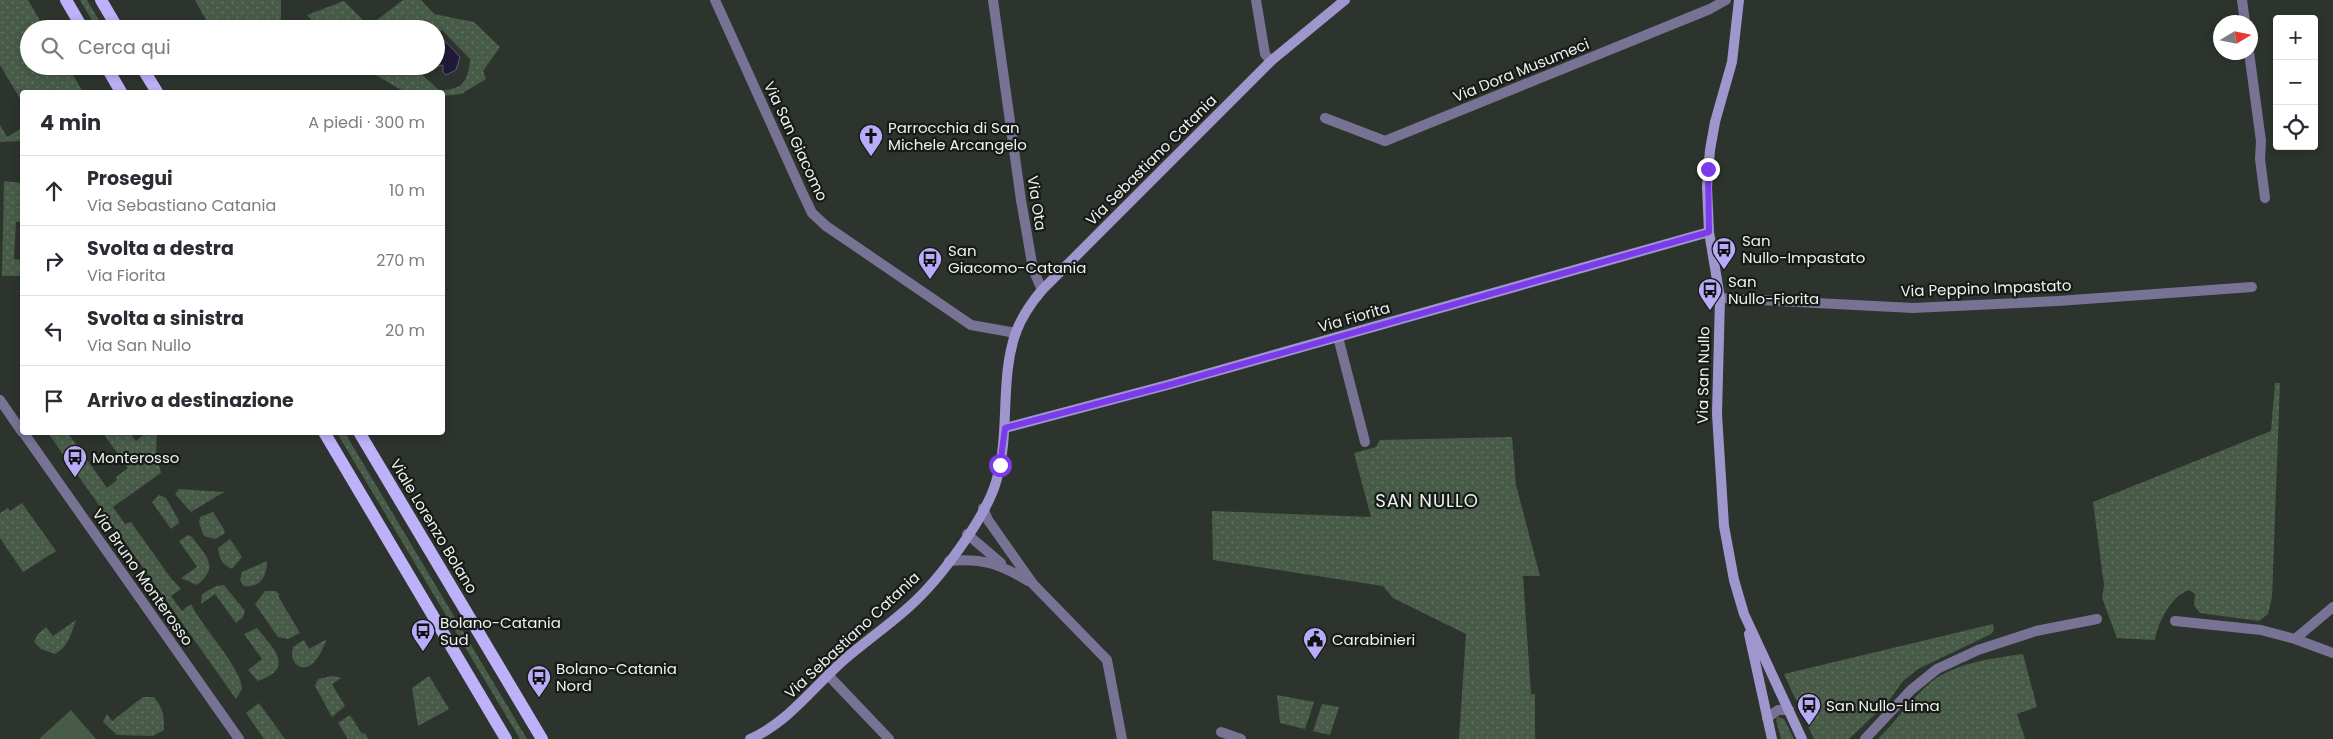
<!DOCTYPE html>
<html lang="it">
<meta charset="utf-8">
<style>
:root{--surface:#fff;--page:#f2f2f3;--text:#2b2b33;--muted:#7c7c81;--line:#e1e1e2}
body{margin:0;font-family:Poppins,sans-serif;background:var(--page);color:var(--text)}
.controls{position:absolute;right:15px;top:15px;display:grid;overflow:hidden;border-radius:5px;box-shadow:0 2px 8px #0003}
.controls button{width:45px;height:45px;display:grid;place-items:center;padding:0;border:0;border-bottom:1px solid var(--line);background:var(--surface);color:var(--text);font:25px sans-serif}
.compass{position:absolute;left:2213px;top:15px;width:45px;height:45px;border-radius:50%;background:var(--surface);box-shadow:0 2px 8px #0003;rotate:80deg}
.stop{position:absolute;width:15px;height:15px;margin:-11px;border:4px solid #7c3aed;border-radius:50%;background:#fff}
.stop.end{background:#7c3aed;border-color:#fff;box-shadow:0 1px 5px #0008}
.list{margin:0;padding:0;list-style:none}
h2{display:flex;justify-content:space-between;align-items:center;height:65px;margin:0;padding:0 20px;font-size:21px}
h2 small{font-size:16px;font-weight:400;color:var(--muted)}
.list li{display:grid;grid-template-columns:32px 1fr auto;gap:15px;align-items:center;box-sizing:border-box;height:70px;padding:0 20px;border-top:1px solid var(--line)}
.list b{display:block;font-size:19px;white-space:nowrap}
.list p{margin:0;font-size:16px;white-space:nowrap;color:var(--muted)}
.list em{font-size:16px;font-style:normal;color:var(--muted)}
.icon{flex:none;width:28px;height:28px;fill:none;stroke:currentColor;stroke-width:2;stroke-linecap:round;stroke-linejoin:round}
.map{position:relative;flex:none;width:2333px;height:739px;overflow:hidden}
.search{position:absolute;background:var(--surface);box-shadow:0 2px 8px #0003;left:20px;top:20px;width:425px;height:55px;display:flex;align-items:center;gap:12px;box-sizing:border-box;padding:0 18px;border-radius:28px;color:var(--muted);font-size:19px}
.panel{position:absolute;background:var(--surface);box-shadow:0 2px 8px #0003;left:20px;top:90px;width:425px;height:345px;border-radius:5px}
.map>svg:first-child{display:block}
.green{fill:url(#green-dots)}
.pitch{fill:#475b48}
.water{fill:#201939;stroke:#5e5a6f}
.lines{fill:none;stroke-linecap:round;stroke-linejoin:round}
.minor{stroke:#787295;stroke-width:10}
.secondary{stroke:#9f96ce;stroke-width:10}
.primary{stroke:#bdb1f9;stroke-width:12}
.route{stroke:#7c3aed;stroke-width:6}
.labels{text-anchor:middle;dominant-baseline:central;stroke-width:4.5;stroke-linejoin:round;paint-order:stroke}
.street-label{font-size:15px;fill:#edf2ed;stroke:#171a17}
.poi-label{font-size:15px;fill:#edf2ed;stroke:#171a17;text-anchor:start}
.quarter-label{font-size:18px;letter-spacing:1px;fill:#edf2ed;stroke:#171a17}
</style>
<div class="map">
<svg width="2333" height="739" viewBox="0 0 2333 739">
<defs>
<pattern id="green-dots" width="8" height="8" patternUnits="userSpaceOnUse" patternTransform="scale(1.25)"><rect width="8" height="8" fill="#475b48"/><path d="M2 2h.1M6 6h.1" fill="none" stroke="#627363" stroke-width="1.8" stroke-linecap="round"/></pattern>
</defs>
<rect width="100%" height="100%" fill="#2d342d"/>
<path class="green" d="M 0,0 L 28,0 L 45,29 L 29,29 L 29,66 L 68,66 L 83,92 L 22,92 L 22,102 L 0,65 Z
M 80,0 L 87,0 L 104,29 L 97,29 Z
M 195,0 L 281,0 L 281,20 L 268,29 L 211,29 Z
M 403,0 L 421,0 L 434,14 L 474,22 L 500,47 L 483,71 L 486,79 L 461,94 L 443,96 L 442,92 L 405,92 L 360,66 L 416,66 L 417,70 L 439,90 C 462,90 468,83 470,59 L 442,30 L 436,34 L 436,29 L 319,29 L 307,15 L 344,1 L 369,26 Z
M 0,125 L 7,137 L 22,128 L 22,141 L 0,142 Z
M 4,181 L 22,183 L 22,222 L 16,222 L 14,259 L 22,260 L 22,276 L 2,276 Z
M 2275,383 L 2280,383 L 2272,597 L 2268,614 L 2259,621 L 2200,613 L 2194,605 L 2195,594 L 2189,590 C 2171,596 2158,622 2155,640 L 2117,638 L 2102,598 L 2104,585 L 2093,502 L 2271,431 Z
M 48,433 L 68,433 L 107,488 L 117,480 L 116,477 L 128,468 L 103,433 L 130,433 L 136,441 L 145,433 L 157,433 L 156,452 L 161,473 L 113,507 L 125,524 L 131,522 L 170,577 L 181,589 L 171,596 L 182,611 L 191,604 C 201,626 242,668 242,689 L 236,699 Z
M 337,433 L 345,433 L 527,739 L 520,739 Z
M 1512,437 L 1516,485 L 1540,576 L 1523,576 L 1531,694 L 1535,694 L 1535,739 L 1459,739 L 1466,634 L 1393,598 L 1383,586 L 1213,560 L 1212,511 L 1371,517 L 1354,453 L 1376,447 L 1380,440 Z
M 179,489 L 224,492 L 191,512 L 175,494 Z
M 159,495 L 166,498 L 178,519 L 179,523 L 171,529 L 152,502 Z
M 22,503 L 56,551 L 23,572 L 0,538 L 0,513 L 8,508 L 10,511 Z
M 213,512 L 225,531 L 224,534 L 215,539 L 204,536 L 199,523 L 200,517 Z
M 188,535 L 191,536 C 205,555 221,566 197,585 L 181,578 L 197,567 L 179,541 Z
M 230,539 L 242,557 L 232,569 C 222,564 219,559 218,548 Z
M 267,561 C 267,577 260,588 244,586 L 240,580 L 242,572 Z
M 224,585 L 245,611 L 243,617 L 236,623 L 215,594 L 201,604 L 202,594 L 216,586 Z
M 265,591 L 275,591 L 280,595 L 278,596 L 300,633 L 288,639 L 278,637 L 255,604 Z
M 76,620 C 71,634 68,647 55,654 L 41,649 L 34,642 L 38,634 L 46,627 L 53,636 Z
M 1993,624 L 1994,630 L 1991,634 L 1918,669 L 1903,681 L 1888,702 L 1849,739 L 1814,739 L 1784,674 Z
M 257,628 C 273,648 296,668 258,681 L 248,670 L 262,659 L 244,634 Z
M 327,639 C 323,648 319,658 312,664 C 306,670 296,668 293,659 C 291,656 293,650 293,647 L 304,640 L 309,649 Z
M 2023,654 L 2037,707 L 2017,714 L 2025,739 L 1878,739 C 1896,721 1911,699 1931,682 C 1955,663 1993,658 2023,654 Z
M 333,676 L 341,678 L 332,684 L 345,706 L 332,717 L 315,686 L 318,679 Z
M 429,676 L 449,709 L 418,726 L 412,688 Z
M 1277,695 L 1314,702 L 1305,729 L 1280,723 Z
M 143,697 L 154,697 C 163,708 164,715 164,730 L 153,736 L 117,735 L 103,722 L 107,714 L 112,721 Z
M 259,703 L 282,735 L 285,739 L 264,739 L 246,713 Z
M 1322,704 L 1339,707 L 1330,735 L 1313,731 Z
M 350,715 L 362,734 L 365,733 L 368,739 L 348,739 L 338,723 Z
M 1778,717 L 1784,719 L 1794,739 L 1781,739 L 1776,720 Z"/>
<path class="pitch" d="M 71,710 L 96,739 L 39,739 Z"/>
<path class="water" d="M 442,38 L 460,57 L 456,70 L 446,75 L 443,72 L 443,65 L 436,66 L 436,45 Z"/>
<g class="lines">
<path class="minor" d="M 715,0 L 802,192 L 812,213 L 826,226 L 971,325 L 1016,333
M 993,0 L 1021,200 L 1033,269 L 1042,290
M 1256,0 L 1265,54 L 1271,61
M 2242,0 L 2245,22
M 2249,52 L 2261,141 L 2260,159 L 2265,198
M 1325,118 L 1385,141 L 1710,9 L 1726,0
M 1720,298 L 1913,308 L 2058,301 L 2252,287
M 1338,337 L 1365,442
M 0,400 L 22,432
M 23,432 L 239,739
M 983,508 L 988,520 L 1033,584 L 1107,660 L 1122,739
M 967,534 L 1001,563
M 949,561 C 983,558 1000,564 1028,581
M 2175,621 L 2261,630 L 2295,639 L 2333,653
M 2295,639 L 2333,607
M 828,675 L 889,739
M 1767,718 L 1778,710 L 1789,710
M 1221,732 L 1241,739
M 1865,739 L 1911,690 L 1937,669 L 1978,650 L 2036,631 L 2097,619"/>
<path class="secondary" d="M 1739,0 L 1732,62 L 1715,122 L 1710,150 L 1707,187 L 1709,232 L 1720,298 L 1717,414 L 1724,526 L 1734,580 L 1744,614 L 1802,739
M 1005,428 L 1171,384 L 1709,232
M 1749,634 L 1772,739
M 750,739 C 789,722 814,686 845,659 C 866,641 889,625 910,606 C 939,580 985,519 996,482 C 1011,433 999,380 1016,332 C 1022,316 1031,303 1042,290 L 1271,61 L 1345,0"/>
<path class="primary" d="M 66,0 L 83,29
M 101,0 L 118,29
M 106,66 L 121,92
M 141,66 L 157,92
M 324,432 L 506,739
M 359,432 L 542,739"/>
</g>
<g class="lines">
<path class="route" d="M 1000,465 L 1005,428 L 1172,384 L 1709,232 L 1708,169"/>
</g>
<defs>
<g id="church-pin" transform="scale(1.25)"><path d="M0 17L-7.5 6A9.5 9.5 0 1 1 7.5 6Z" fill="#b8abf7" stroke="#171a17"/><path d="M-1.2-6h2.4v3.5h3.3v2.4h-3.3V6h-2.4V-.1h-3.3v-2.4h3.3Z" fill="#111"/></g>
<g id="bus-pin" transform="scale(1.25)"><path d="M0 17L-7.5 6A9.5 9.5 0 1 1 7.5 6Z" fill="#b8abf7" stroke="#171a17"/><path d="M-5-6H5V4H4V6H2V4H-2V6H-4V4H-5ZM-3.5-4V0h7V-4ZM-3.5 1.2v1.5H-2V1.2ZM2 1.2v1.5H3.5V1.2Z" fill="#111"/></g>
<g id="civic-pin" transform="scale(1.25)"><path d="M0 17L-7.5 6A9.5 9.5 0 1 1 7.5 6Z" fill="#b8abf7" stroke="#171a17"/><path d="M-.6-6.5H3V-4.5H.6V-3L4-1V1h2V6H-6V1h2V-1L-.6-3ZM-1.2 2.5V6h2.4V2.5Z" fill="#111"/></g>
</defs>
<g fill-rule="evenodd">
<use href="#church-pin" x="871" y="136"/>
<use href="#bus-pin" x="1724" y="249"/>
<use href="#bus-pin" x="930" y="259"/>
<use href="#bus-pin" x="1710" y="290"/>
<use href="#bus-pin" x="75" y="457"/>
<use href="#bus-pin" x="423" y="631"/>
<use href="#civic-pin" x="1315" y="639"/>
<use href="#bus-pin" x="539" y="677"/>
<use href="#bus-pin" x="1809" y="705"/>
</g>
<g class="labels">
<g class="street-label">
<text transform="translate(1521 70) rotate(-22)">Via Dora Musumeci</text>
<text transform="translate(796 141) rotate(65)">Via San Giacomo</text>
<text transform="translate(1151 160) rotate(-45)">Via Sebastiano Catania</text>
<text transform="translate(1037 203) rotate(81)">Via Ota</text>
<text transform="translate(1986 288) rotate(-2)">Via Peppino Impastato</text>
<text transform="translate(1354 317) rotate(-16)">Via Fiorita</text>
<text transform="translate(1703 375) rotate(-89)">Via San Nullo</text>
<text transform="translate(434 526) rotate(59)">Viale Lorenzo Bolano</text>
<text transform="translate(143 577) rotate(55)">Via Bruno Monterosso</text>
<text transform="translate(852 635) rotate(-43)">Via Sebastiano Catania</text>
</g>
<g class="poi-label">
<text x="888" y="127">Parrocchia di San<tspan x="888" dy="17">Michele Arcangelo</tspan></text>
<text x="1742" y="240">San<tspan x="1742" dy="17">Nullo-Impastato</tspan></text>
<text x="948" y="250">San<tspan x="948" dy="17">Giacomo-Catania</tspan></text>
<text x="1728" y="281">San<tspan x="1728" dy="17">Nullo-Fiorita</tspan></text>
<text x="92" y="457">Monterosso</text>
<text x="440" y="622">Bolano-Catania<tspan x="440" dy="17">Sud</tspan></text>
<text x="1332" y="639">Carabinieri</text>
<text x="556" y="668">Bolano-Catania<tspan x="556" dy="17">Nord</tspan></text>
<text x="1826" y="705">San Nullo-Lima</text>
</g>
<g class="quarter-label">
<text x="1427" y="500">SAN NULLO</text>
</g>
</g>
</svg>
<div class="controls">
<button>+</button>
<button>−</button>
<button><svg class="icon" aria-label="locate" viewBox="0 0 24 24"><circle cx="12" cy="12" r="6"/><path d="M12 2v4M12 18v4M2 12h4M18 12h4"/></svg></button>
</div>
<svg class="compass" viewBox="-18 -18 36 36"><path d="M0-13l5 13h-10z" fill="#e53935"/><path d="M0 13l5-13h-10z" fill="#7c7c81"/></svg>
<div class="stop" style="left:1000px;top:465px"></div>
<div class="stop end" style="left:1708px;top:169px"></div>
<div class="search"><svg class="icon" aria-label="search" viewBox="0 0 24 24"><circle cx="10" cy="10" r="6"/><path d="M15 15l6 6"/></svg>Cerca qui</div>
<section class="panel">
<h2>4 min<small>A piedi · 300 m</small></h2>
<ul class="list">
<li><svg class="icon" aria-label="ahead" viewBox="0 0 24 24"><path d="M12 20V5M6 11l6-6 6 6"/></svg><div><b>Prosegui</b><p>Via Sebastiano Catania</p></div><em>10 m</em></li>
<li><svg class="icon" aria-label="right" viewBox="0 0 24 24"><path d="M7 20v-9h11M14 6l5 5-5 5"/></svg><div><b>Svolta a destra</b><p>Via Fiorita</p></div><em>270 m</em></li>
<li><svg class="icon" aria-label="left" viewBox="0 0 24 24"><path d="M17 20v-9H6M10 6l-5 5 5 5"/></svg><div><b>Svolta a sinistra</b><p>Via San Nullo</p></div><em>20 m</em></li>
<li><svg class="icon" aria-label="arrive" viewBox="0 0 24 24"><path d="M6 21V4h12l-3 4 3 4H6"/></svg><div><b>Arrivo a destinazione</b></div></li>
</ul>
</section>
</div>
